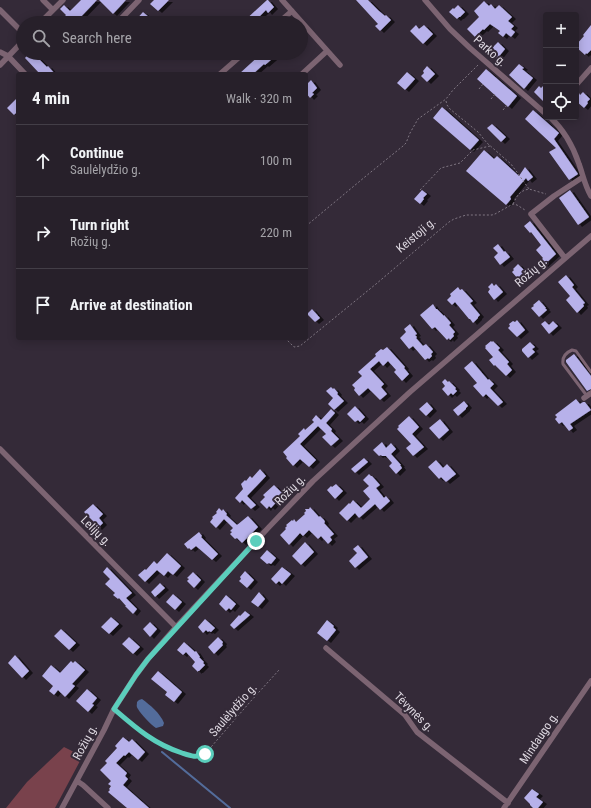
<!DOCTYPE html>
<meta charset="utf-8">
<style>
:root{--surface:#27202a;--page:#2f2832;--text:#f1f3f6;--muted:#a4a3a8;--line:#433e47}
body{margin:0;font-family:"Roboto Condensed",sans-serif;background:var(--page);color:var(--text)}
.controls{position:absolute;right:12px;top:12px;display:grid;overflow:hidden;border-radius:4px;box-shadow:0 2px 10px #0003}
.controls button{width:36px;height:36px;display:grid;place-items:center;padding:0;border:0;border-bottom:1px solid var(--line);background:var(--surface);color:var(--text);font:20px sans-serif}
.stop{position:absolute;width:12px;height:12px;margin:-9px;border:3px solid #5bcebc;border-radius:50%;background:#fff}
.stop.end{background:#5bcebc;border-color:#fff;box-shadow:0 1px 4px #0008}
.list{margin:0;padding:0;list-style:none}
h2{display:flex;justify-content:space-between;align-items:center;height:52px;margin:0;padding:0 16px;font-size:17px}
h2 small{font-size:13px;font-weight:400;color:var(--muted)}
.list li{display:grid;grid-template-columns:26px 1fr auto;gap:12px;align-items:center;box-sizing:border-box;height:72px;padding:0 16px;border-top:1px solid var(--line)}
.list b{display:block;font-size:15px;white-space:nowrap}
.list p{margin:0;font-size:13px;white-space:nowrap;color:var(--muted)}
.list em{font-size:13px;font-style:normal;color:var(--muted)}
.icon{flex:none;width:22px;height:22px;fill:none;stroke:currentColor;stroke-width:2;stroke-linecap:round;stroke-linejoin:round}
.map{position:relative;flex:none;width:591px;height:808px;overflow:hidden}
.search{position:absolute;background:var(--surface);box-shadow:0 2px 10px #0003;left:16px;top:16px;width:292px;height:44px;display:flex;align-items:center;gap:10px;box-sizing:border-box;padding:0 14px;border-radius:22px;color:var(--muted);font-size:15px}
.panel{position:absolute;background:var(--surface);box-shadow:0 2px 10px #0003;left:16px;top:72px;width:292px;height:268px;border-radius:4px}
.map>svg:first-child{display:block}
.green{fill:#79424c}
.water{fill:#536c9b}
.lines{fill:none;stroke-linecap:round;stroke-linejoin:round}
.stream{stroke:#536c9b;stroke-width:2}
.building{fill:#b7b1ea;filter:url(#shadow)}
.path{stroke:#807783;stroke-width:1;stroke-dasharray:2 2;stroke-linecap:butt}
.service{stroke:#7c6472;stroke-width:3}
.minor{stroke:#7c6472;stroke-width:5.5}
.route{stroke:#5bcebc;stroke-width:5}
.labels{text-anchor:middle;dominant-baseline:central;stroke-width:4;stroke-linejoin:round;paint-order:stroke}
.street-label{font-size:12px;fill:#ded8e1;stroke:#342a38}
</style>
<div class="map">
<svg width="591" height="808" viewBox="0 0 591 808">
<defs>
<filter id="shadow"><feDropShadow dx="4" dy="2" stdDeviation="0" flood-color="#0009"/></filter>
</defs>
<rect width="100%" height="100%" fill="#342a38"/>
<path class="green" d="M 64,747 L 74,752 L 80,761 L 55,808 L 6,808 L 27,782 Z"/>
<path class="water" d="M 142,699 C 150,705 160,713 164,723 L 163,726 L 156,728 C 151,725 141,714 138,709 C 136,706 137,705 137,702 L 139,700 Z"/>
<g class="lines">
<path class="stream" d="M 162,752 L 230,808"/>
</g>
<path class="building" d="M 81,0 L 97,0 L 75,23 L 59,23 L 66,15 L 60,9 L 64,5 L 70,11 Z
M 99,0 L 126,0 L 113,14 Z
M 154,0 L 169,0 L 158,11 L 150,4 Z
M 267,0 L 268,0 L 274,7 L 268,13 L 266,10 L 258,18 L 260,20 L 257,23 L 242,23 Z
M 356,0 L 368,0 L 379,11 L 385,16 L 386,15 L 391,20 L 380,31 L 375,26 L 378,24 Z
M 484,1 L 489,6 L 491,4 L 495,9 L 499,5 L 512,17 L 508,21 L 514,26 L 511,29 L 515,32 L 511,37 L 506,33 L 503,37 L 498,33 L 500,31 L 490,24 L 484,30 L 483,29 L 475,37 L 467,29 L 479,17 L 474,11 Z
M 458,5 L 465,12 L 460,17 L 459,17 L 457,19 L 449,12 L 453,8 L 454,9 Z
M 143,12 L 151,19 L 147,23 L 133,23 Z
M 416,25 L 419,29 L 424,25 L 433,34 L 423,44 L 410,31 Z
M 591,25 L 591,50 L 587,54 L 586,53 L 585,55 L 576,47 L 576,45 L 584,36 L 583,35 Z
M 498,42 L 505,49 L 497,59 L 489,51 Z
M 29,53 L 39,53 L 36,56 L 47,67 L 48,66 L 55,74 L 40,74 L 25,58 Z
M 262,53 L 279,53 L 265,65 L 264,64 L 253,74 L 239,74 Z
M 519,64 L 524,68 L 522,69 L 533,78 L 524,89 L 509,75 Z
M 427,66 L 435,74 L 427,82 L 421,76 L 424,73 L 423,71 Z
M 486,69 L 517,96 L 508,107 L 477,79 Z
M 407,72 L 415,79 L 405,90 L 397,83 Z
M 311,80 L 317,88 L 312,93 L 314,94 L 310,98 L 306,93 L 306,85 Z
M 546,83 L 546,98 L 543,101 L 534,92 L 539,86 L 541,88 Z
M 583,92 L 590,99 L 587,102 L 588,103 L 584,108 L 576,101 L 576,97 L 579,93 L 580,95 Z
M 18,97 L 18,111 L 14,115 L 7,108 Z
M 442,107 L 479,140 L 470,150 L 433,118 Z
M 533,110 L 559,133 L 554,139 L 578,174 L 569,180 L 549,152 L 556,148 L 525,119 Z
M 492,124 L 506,137 L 501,142 L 487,128 Z
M 484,150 L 494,159 L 497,156 L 519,176 L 525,167 L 533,177 L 528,181 L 526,178 L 510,197 L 511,199 L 506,205 L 466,171 Z
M 422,190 L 427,194 L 423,198 L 424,199 L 420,204 L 414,199 Z
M 570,190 L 589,217 L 578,225 L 559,198 Z
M 530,221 L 556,254 L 544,265 L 540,261 L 543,258 L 536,250 L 541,245 L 531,232 L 530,233 L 524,226 Z
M 498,244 L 504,252 L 505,251 L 510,257 L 500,265 L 494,257 L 498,253 L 493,248 Z
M 518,264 L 526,272 L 524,274 L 526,276 L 521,279 L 520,278 L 518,279 L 512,272 L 514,270 L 513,269 Z
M 566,275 L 574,285 L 572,287 L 585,303 L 583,304 L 584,306 L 577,313 L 566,300 L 570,296 L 558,282 Z
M 492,283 L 494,286 L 496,284 L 503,292 L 494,300 L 488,292 L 490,289 L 488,287 Z
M 458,287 L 460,290 L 462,289 L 473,301 L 470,303 L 480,315 L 478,317 L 478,318 L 473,323 L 470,319 L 469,319 L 455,302 L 452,305 L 447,300 L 451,296 L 450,294 Z
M 539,300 L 546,308 L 545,308 L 547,310 L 539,317 L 531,308 L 534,306 L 533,305 Z
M 433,304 L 436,309 L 437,309 L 444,316 L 444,315 L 451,323 L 449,325 L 455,332 L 453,334 L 454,336 L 450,340 L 449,338 L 447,340 L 435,327 L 432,329 L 420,315 Z
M 312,309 L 320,318 L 315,322 L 307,314 Z
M 517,320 L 525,330 L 517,337 L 508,328 L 510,326 L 509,324 L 513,321 L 515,322 Z
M 545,321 L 549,325 L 553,321 L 558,326 L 549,334 L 541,324 Z
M 410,324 L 417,334 L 415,335 L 417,337 L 416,338 L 423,346 L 426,344 L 433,352 L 431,354 L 432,356 L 429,359 L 428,358 L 425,360 L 413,346 L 409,349 L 400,338 L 406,332 L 404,329 Z
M 491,341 L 492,342 L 493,341 L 500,348 L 498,350 L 509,362 L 507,364 L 512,370 L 506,376 L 495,365 L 494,366 L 489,360 L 493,357 L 485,348 L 486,347 L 485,346 Z
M 530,342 L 535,347 L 532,349 L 535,352 L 528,358 L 522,351 L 522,349 Z
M 387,347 L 405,367 L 404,368 L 409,374 L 402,381 L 394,372 L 396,370 L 388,361 L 383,366 L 379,361 L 370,369 L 384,384 L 381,387 L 387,394 L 380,400 L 368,388 L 359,396 L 354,390 L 355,388 L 352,385 L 362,376 L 358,372 L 376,356 L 375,354 L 381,349 L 383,350 Z
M 574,354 L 591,376 L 591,389 L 587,391 L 566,362 L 566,360 Z
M 472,361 L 488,380 L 489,379 L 494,384 L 490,388 L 503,402 L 498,406 L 486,394 L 483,397 L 473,386 L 477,383 L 464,368 Z
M 445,379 L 448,382 L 449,381 L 456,388 L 455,389 L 457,391 L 453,395 L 451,393 L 448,396 L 442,389 L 445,386 L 442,382 Z
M 331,387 L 333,389 L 334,388 L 338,393 L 337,394 L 344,401 L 334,410 L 328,404 L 333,398 L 326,391 Z
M 576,399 L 580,404 L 583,402 L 585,402 L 591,410 L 570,424 L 573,428 L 569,431 L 562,422 L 559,424 L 555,419 L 557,417 L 555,415 Z
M 464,401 L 468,406 L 466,408 L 466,409 L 458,416 L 453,410 Z
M 427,402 L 433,409 L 426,416 L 419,409 Z
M 355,406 L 365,417 L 360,422 L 358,420 L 355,422 L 347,414 Z
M 331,409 L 335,413 L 326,423 L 332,429 L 331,431 L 339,439 L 331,446 L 322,437 L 326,434 L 318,426 L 300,444 L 316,460 L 309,467 L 300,459 L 293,466 L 286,458 L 287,457 L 283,452 L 300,436 L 298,434 L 304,428 L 305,430 L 314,422 L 312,420 L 316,415 L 321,420 Z
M 409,416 L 419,427 L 412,434 L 424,447 L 413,456 L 406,448 L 411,444 L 397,429 L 399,427 L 398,426 Z
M 440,419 L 449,430 L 439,439 L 429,428 Z
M 382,442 L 386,448 L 391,443 L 396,449 L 391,454 L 401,465 L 400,465 L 402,468 L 396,474 L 389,466 L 392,463 L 386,456 L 382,456 L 381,455 L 379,456 L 373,450 Z
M 364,458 L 368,462 L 355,473 L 351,469 Z
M 436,460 L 443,468 L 447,464 L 456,474 L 446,482 L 441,477 L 439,479 L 428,467 Z
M 260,469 L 266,476 L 247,496 L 256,505 L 251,509 L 242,500 L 240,503 L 235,498 L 243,489 L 241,484 L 245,480 L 246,481 L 250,476 L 252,478 Z
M 369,474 L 371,476 L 372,476 L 380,485 L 376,488 L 384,498 L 386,496 L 390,501 L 380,510 L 375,504 L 359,518 L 355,513 L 347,521 L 339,513 L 349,503 L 350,504 L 353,500 L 361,508 L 370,499 L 363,491 L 369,486 L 363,480 Z
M 336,484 L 343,491 L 335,499 L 327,490 L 331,486 L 332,487 Z
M 274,485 L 282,493 L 279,496 L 281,497 L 271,508 L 269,506 L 267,509 L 260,502 L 265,497 L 263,495 Z
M 93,504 L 103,514 L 99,518 L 103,523 L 98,528 L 93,523 L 94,522 L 84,512 Z
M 310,507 L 319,517 L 320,516 L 324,520 L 325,522 L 324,523 L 334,534 L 330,537 L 332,540 L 328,544 L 321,536 L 318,539 L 309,530 L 303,536 L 300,533 L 289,545 L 280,535 L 286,529 L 285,528 L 287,526 L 286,525 L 292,520 L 293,521 L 294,519 L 296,522 L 305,514 L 304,513 L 306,511 L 305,509 L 309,509 Z
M 219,508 L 222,511 L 223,509 L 227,514 L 226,515 L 237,525 L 248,516 L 258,527 L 242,543 L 237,538 L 235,539 L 230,534 L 232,532 L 230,531 L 233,528 L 224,519 L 216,528 L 210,522 L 213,518 L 212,517 L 217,513 L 216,512 Z
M 199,532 L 202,536 L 201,537 L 218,554 L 212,560 L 196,546 L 191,550 L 189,548 L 188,549 L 184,544 Z
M 305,542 L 314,552 L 301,565 L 292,556 Z
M 358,545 L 368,557 L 355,568 L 349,561 L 357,553 L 353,549 Z
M 267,550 L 276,558 L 271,564 L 269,563 L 267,564 L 260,558 Z
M 167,553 L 181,566 L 173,575 L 168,571 L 164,576 L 157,570 L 145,582 L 138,575 L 145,569 L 146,570 L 154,561 L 157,564 Z
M 107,567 L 132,593 L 126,598 L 137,609 L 133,614 L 125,606 L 126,606 L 119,598 L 118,599 L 113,595 L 115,593 L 105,584 L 110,579 L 103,572 Z
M 282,567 L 291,574 L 282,584 L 279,581 L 276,584 L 271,579 Z
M 245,571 L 254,580 L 247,588 L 239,581 L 241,579 L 240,577 Z
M 193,572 L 201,580 L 194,588 L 187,581 L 189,579 L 187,578 Z
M 160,583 L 165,588 L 155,597 L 151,592 Z
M 259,592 L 265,599 L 258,607 L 251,602 Z
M 173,594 L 182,602 L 175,610 L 166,602 Z
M 226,595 L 236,604 L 231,610 L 229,608 L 226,611 L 219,604 Z
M 245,611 L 250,615 L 234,629 L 230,625 L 239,615 L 240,616 Z
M 111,617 L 119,624 L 109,634 L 101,627 Z
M 205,619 L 215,628 L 211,632 L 209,631 L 208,632 L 206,630 L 203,633 L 198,627 Z
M 327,620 L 334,626 L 333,627 L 336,630 L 327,641 L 317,633 Z
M 150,622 L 157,629 L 150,637 L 143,629 Z
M 61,629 L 76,643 L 69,650 L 54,636 Z
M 129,637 L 140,647 L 133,654 L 122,644 Z
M 218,637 L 223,642 L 222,644 L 223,645 L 214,654 L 208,647 Z
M 184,642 L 195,652 L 196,651 L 200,657 L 199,657 L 204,662 L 203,663 L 205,665 L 199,671 L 198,671 L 198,672 L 192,666 L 195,662 L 186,652 L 183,655 L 177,650 Z
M 15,655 L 29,671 L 22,678 L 8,663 Z
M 71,661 L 73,663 L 75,661 L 85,670 L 72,684 L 75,686 L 65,697 L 58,690 L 54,695 L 49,691 L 53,686 L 42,676 L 51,665 L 60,673 Z
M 158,671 L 182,692 L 174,702 L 165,695 L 167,692 L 151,679 Z
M 87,689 L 97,698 L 92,704 L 94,705 L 88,712 L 76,701 Z
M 123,737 L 129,742 L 132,739 L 145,752 L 138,760 L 129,752 L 125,756 L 124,755 L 116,763 L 127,773 L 125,776 L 128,779 L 123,785 L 149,808 L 127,808 L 108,792 L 110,790 L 109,789 L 111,786 L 108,784 L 111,781 L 100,770 L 107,763 L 105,761 L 117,748 L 115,746 Z
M 532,789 L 539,794 L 536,797 L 543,802 L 538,808 L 533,808 L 530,805 L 530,804 L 524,798 Z"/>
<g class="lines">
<path class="path" d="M 479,89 L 483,84
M 491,99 L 495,94
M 446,101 L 447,105 L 450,109 L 478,132 L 487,143 L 511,164 L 529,189
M 503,110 L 507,105
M 420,190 L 441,168 L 460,163 L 473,150 L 490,146
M 513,204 C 517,196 519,191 529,189 L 546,194
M 306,226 L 366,176 L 403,146 L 406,143 L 410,133 L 418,119 L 446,99 L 453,90 L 479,64
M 285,338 L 294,347 L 300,346 L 376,284 L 449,222 L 454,219 L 466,215 L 492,215 L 495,214 L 513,204 L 517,205 L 525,210
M 119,714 C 139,731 157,745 182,753 C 191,756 196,758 205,754 L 250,702 L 279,670"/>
<path class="service" d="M 587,396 L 563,364 C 562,357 565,353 572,350 L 576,351 L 591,372"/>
<path class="minor" d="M 43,0 L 53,10
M 282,0 L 340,65
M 425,0 L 450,29 L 470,48 L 546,114
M 0,10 L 23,33
M 40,23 L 63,0
M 117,23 L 139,0
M 278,23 L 292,11
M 0,52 L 8,56 L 25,74
M 0,65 L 23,41
M 220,74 L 244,53
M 302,74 L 327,51
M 576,85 L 591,68
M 550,117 C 564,130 573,146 579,164 C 583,175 585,186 591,196
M 565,258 L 531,214 L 554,196 L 583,177
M 584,398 L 591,393
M 0,449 L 176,627
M 326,648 L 405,715 L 417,732 L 508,803
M 77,781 L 83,785 L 108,808
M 62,808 L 104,730 L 114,709 L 136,675 L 148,659 L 176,627 L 269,527 L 313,481 L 410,392 L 591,236
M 504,808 L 591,681"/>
</g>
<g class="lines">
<path class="route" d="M 205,754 C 196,758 191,756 182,753 C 154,744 136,728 114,709 L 136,675 L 148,659 L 256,541"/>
</g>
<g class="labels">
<g class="street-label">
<text transform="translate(490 51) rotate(42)">Parko g.</text>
<text transform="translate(416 235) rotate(-40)">Keistoji g.</text>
<text transform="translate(531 272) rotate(-41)">Rožių g.</text>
<text transform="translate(290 490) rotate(-45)">Rožių g.</text>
<text transform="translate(96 531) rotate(45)">Lelijų g.</text>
<text transform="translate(233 710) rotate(-49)">Saulėlydžio g.</text>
<text transform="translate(414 712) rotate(45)">Tėvynės g.</text>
<text transform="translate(539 738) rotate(-56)">Mindaugo g.</text>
<text transform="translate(85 742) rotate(-62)">Rožių g.</text>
</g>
</g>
</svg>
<div class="controls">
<button>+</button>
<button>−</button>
<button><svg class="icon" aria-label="locate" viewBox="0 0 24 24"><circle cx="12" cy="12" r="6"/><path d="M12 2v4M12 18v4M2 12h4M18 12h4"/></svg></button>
</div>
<div class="stop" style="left:205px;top:754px"></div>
<div class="stop end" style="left:256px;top:541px"></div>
<div class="search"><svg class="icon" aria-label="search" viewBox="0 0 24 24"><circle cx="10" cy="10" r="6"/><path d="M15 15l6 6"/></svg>Search here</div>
<section class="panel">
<h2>4 min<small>Walk · 320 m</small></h2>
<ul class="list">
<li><svg class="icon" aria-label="ahead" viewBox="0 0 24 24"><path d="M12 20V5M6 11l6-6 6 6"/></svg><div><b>Continue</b><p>Saulėlydžio g.</p></div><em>100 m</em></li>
<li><svg class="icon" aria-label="right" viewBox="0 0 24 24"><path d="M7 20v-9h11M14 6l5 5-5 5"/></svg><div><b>Turn right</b><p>Rožių g.</p></div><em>220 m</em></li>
<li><svg class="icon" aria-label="arrive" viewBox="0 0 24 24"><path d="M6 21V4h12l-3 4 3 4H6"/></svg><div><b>Arrive at destination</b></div></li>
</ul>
</section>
</div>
